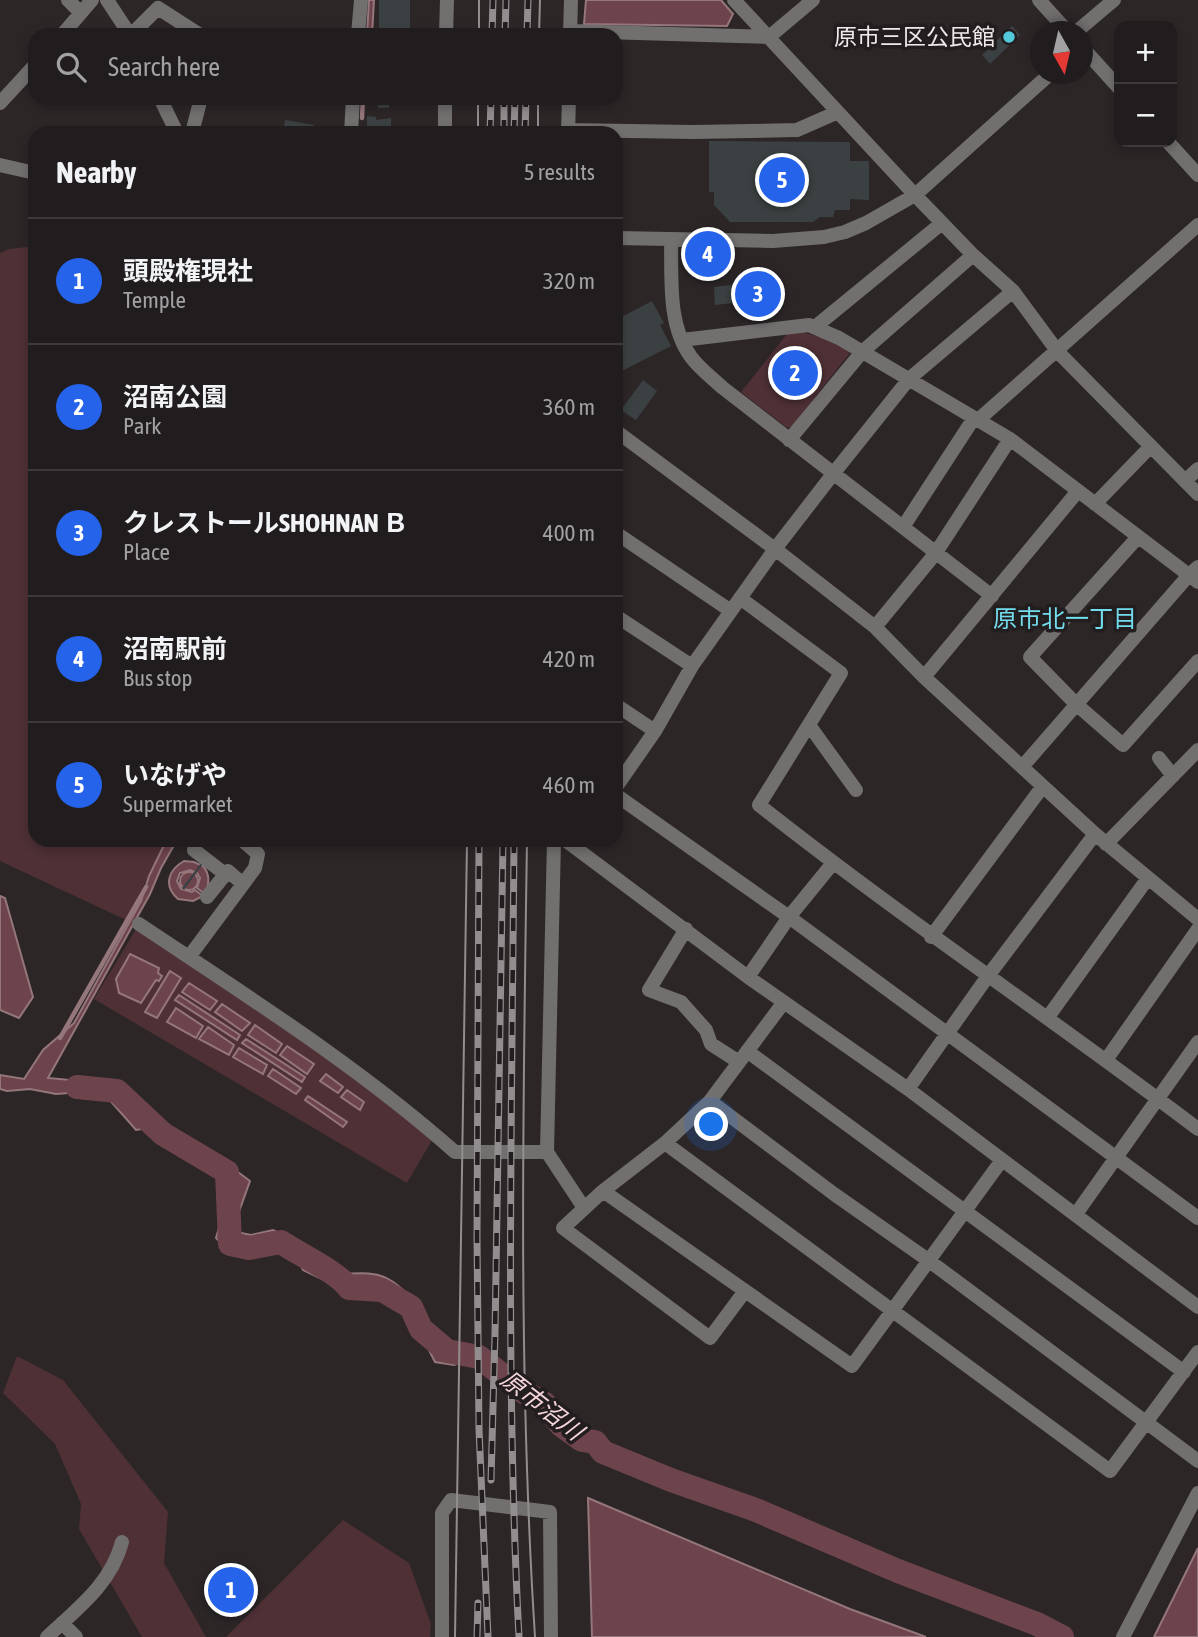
<!DOCTYPE html>
<meta charset="utf-8">
<style>
:root{--surface:#211c1d;--page:#2d292a;--text:#f1f3f6;--muted:#a2a1a4;--line:#3e3a3b;--accent:#2563eb}
body{margin:0;font-family:"Asap Condensed","Noto Sans JP",sans-serif;background:var(--page);color:var(--text)}
.controls{position:absolute;right:21px;top:21px;display:grid;overflow:hidden;border-radius:14px;box-shadow:0 4px 10px #0003}
.controls button{width:63px;height:63px;display:grid;place-items:center;padding:0;border:0;border-bottom:2px solid var(--line);background:var(--surface);color:var(--text);font:35px sans-serif}
.compass{position:absolute;left:1030px;top:21px;width:63px;height:63px;border-radius:50%;background:var(--surface);box-shadow:0 4px 10px #0003;rotate:172deg}
.you{position:absolute;left:712px;top:1125px;width:24px;height:24px;margin:-18px;border:5px solid #fff;border-radius:50%;background:#1a73e8;box-shadow:0 0 0 10px #1a73e833}
.badge{display:grid;place-items:center;width:46px;height:46px;border-radius:50%;background:var(--accent);color:#fff;font-size:23px;font-weight:700}
.pin{position:absolute;translate:-50% -50%;border:4px solid #fff;box-shadow:0 2px 7px #0006}
.list{margin:0;padding:0;list-style:none}
h2{display:flex;justify-content:space-between;align-items:center;height:91px;margin:0;padding:0 28px;font-size:30px}
h2 small{font-size:23px;font-weight:400;color:var(--muted)}
.list li{display:grid;grid-template-columns:46px 1fr auto;gap:21px;align-items:center;box-sizing:border-box;height:126px;padding:0 28px;border-top:2px solid var(--line)}
.list b{display:block;font-size:26px;white-space:nowrap}
.list p{margin:0;font-size:23px;white-space:nowrap;color:var(--muted)}
.list em{font-size:23px;font-style:normal;color:var(--muted)}
.icon{flex:none;width:38px;height:38px;fill:none;stroke:currentColor;stroke-width:2;stroke-linecap:round;stroke-linejoin:round}
.map{position:relative;flex:none;width:1198px;height:1637px;overflow:hidden}
.search{position:absolute;background:var(--surface);box-shadow:0 4px 10px #0003;left:28px;top:28px;width:595px;height:77px;display:flex;align-items:center;gap:18px;box-sizing:border-box;padding:0 24px;border-radius:21px;color:var(--muted);font-size:26px}
.panel{position:absolute;background:var(--surface);box-shadow:0 4px 10px #0003;left:28px;top:126px;width:595px;height:721px;border-radius:21px}
.map>svg:first-child{display:block}
.green{fill:#4e3035}
.water{fill:#6e444c;stroke:#94767b;stroke-width:2}
.lines{fill:none;stroke-linecap:round;stroke-linejoin:round}
.stream{stroke:#94767b;stroke-width:4.5}
.river{stroke:#6e444c;stroke-width:24}
.building{fill:#3b4142}
.minor{stroke:#726f6f;stroke-width:14}
.tram{stroke:#928d8e;stroke-width:2}
.rail-casing{stroke:#928d8e;stroke-width:7}
.rail{stroke:#221d1e;stroke-width:4.5;stroke-dasharray:13;stroke-linecap:butt}
.poi-dot{fill:#53cadc;stroke:#221d1e;stroke-width:2.5}
.labels{text-anchor:middle;dominant-baseline:central;stroke-width:7;stroke-linejoin:round;paint-order:stroke}
.poi-label{font-size:23px;fill:#eeeaea;stroke:#221d1e;text-anchor:end}
.neighbourhood-label{font-size:24px;fill:#72dbec;stroke:#221d1e}
.water-label{font-size:24px;font-style:italic;fill:#f6d6db;stroke:#221d1e}
</style>
<div class="map">
<svg width="1198" height="1637" viewBox="0 0 1198 1637">
<rect width="100%" height="100%" fill="#2c2627"/>
<path class="green" d="M 35,246 L 35,840 L 167,840 L 126,920 L 0,861 L 0,253 L 9,249 Z
M 803,332 L 833,341 L 848,349 L 849,354 L 791,427 L 786,427 L 741,392 L 787,334 Z
M 139,924 L 435,1135 L 407,1183 L 94,999 Z
M 17,1356 L 63,1380 L 168,1512 L 164,1563 L 206,1637 L 142,1637 L 79,1529 L 81,1504 L 55,1444 L 3,1393 Z
M 343,1520 L 409,1563 L 431,1624 L 430,1637 L 226,1637 Z"/>
<path class="water" d="M 369,0 L 374,0 L 372,35 L 367,35 Z
M 586,0 L 721,0 L 733,14 L 727,26 L 584,24 Z
M 177,840 L 161,868 L 150,894 L 48,1078 L 102,1083 L 143,1118 L 159,1122 L 214,1154 L 250,1181 L 232,1231 L 251,1235 L 273,1230 L 305,1246 L 339,1274 C 350,1274 362,1272 373,1274 C 407,1279 426,1321 440,1349 L 469,1350 L 473,1359 L 454,1365 L 435,1362 L 400,1293 L 368,1281 L 330,1283 L 303,1270 L 295,1255 L 272,1241 L 262,1240 L 238,1249 L 224,1246 L 216,1238 L 232,1184 L 224,1180 L 213,1168 L 166,1134 L 148,1128 L 136,1130 L 108,1098 L 83,1092 L 56,1094 L 30,1089 L 7,1091 L 0,1089 L 0,1075 L 24,1079 L 43,1050 L 74,1023 L 141,901 L 149,876 L 166,841 Z
M 184,861 L 194,862 L 203,866 C 210,874 209,885 205,894 L 197,888 L 200,878 L 197,873 L 190,870 L 180,873 L 177,881 L 181,889 L 192,892 L 195,890 L 203,896 L 193,901 L 178,899 C 163,886 168,870 184,861 Z
M180 881a9 9 0 1 1 18 0a9 9 0 1 1-18 0Z
M 0,896 L 5,898 L 33,997 L 19,1018 L 0,1010 Z
M 130,954 L 159,968 L 158,973 L 162,976 L 159,981 L 156,980 L 141,1003 L 119,993 L 116,979 Z
M 170,971 L 181,978 L 157,1018 L 145,1012 Z
M 189,983 L 217,1001 L 210,1010 L 182,992 Z
M 179,995 L 240,1035 L 237,1040 L 175,1000 Z
M 222,1004 L 250,1023 L 242,1031 L 215,1012 Z
M 176,1008 L 203,1026 L 196,1038 L 167,1022 Z
M 255,1025 L 282,1044 L 276,1053 L 248,1035 Z
M 208,1027 L 234,1045 L 229,1055 L 199,1039 Z
M 246,1039 L 305,1077 L 302,1082 L 242,1043 Z
M 287,1046 L 314,1064 L 307,1074 L 280,1055 Z
M 239,1048 L 267,1065 L 263,1074 L 233,1057 Z
M 273,1069 L 301,1088 L 296,1094 L 268,1076 Z
M 326,1074 L 343,1087 L 338,1093 L 320,1081 Z
M 347,1090 L 364,1102 L 360,1110 L 341,1097 Z
M 308,1096 L 347,1122 L 343,1127 L 305,1100 Z
M 588,1498 L 850,1609 L 926,1637 L 592,1637 Z
M 1198,1548 L 1198,1637 L 1154,1637 Z"/>
<g class="lines">
<path class="stream" d="M 362,118 L 363,98
M 60,1038 L 146,887"/>
<path class="river" d="M 77,1087 L 117,1091 L 163,1134 L 227,1172 L 230,1244 L 249,1248 L 281,1242 C 300,1255 336,1271 349,1288 L 382,1290 L 411,1307 L 421,1329 L 447,1351 L 479,1357 L 524,1392 L 545,1404 L 561,1425 L 582,1440 L 595,1442 L 603,1452 L 671,1480 L 756,1510 L 898,1571 L 1037,1624 L 1062,1637"/>
</g>
<path class="building" d="M 379,0 L 410,0 L 410,35 L 379,35 Z
M 1012,26 L 1020,35 L 990,64 L 982,55 Z
M 371,98 L 392,98 L 392,105 L 389,105 L 389,108 L 378,108 L 378,105 L 371,105 Z
M 367,116 L 376,117 L 376,120 L 391,118 L 391,128 L 367,130 Z
M 285,120 L 314,125 L 312,133 L 283,133 Z
M 709,141 L 850,142 L 850,161 L 869,161 L 869,200 L 850,199 L 850,210 L 835,210 L 833,217 L 820,217 L 813,222 L 730,222 L 714,205 L 714,192 L 709,192 Z
M 771,283 L 773,301 L 746,304 L 744,286 Z
M 740,284 L 742,302 L 715,305 L 714,287 Z
M 652,301 L 664,323 L 660,325 L 671,346 L 616,374 L 616,320 Z
M 643,380 L 657,391 L 636,420 L 621,410 Z
M 201,863 L 203,864 L 184,890 L 182,888 Z
M 231,1580 L 240,1592 L 237,1594 L 242,1600 L 238,1603 L 233,1598 L 229,1601 L 222,1588 Z"/>
<g class="lines">
<path class="minor" d="M 68,0 L 81,13
M 107,0 L 130,35
M 734,0 L 915,195 L 973,255 L 1013,291 L 1058,352 L 1198,494
M 1039,0 L 1068,32
M 570,31 L 769,37 L 813,0
M 1076,32 L 1114,0
M 62,35 L 92,0
M 131,35 L 158,8 L 200,35
M 358,35 L 361,0
M 446,35 L 447,0
M 570,35 L 571,0
M 1082,47 L 1119,88
M 160,98 L 177,133
M 0,103 L 35,65
M 568,130 L 693,132 L 797,130 L 838,112
M 190,133 L 193,129 L 201,98
M 351,133 L 353,98
M 445,133 L 445,98
M 568,133 L 569,98
M 1168,142 L 1198,175
M 0,165 L 35,173
M 616,238 L 773,241 L 824,237 L 845,232 L 866,223 L 915,195 L 1050,74
M 671,239 C 672,276 667,325 691,357 C 699,368 712,378 723,388 L 992,596
M 815,327 L 942,223
M 682,340 L 809,325 L 839,338 L 1010,439 L 1198,582
M 978,420 L 1198,225
M 616,431 L 775,549 L 875,627 L 924,677 L 1095,834 L 1198,919
M 789,440 L 862,352 L 973,255
M 1185,481 L 1198,469
M 1095,504 L 1151,446
M 903,527 L 974,418
M 616,533 L 731,611
M 1138,537 L 1030,657 L 1076,704 L 1123,745 L 1198,661
M 740,598 L 841,673 L 759,805 C 902,918 1053,1019 1198,1129
M 616,616 L 692,666
M 875,627 L 935,554 L 1010,439
M 924,677 L 1078,491
M 616,705 L 655,731
M 809,725 L 856,790
M 1159,758 L 1173,776
M 1022,767 L 1189,575 L 1198,567
M 616,787 L 655,731 L 692,666 L 775,549 L 833,474 L 909,379 L 1013,291
M 616,795 L 789,917 L 1198,1218
M 554,840 L 547,1152 L 584,1208
M 565,840 L 748,977 L 908,1089 L 1198,1307
M 1106,844 L 1198,750
M 194,850 L 225,874
M 207,897 L 228,871 L 243,884
M 139,924 C 247,996 358,1066 455,1152 L 547,1152
M 686,929 L 649,990 L 681,1002 L 706,1030 L 711,1044 L 739,1062
M 931,937 L 1043,786
M 189,957 L 255,868 L 258,854 L 242,840
M 748,977 L 789,917 L 833,863
M 1048,1017 L 1148,878
M 747,1051 L 1184,1372
M 1106,1060 L 1198,929
M 908,1089 L 988,976 L 1095,834
M 710,1101 L 834,1194 L 928,1260 L 1198,1461
M 665,1143 L 1110,1471 L 1198,1352
M 603,1191 L 852,1366 L 1002,1160
M 1076,1214 L 1198,1042
M 745,1291 L 710,1338 L 563,1228 L 603,1191 L 665,1143 L 710,1101 L 784,1002
M 62,1623 L 76,1637
M 47,1637 C 77,1609 111,1584 122,1542
M 442,1637 L 442,1513 L 451,1500 L 550,1512 L 551,1637
M 1123,1637 L 1198,1493"/>
<path class="tram" d="M 479,35 L 479,0
M 539,35 L 540,0
M 478,133 L 478,98
M 538,133 L 538,98
M 527,840 C 523,1105 518,1372 535,1637
M 455,1637 L 467,840"/>
<g class="rail-casing">
<path id="rail" d="M 492,35 L 493,0
M 505,35 L 506,0
M 527,35 L 528,0
M 490,133 L 491,98
M 504,133 L 504,98
M 514,133 L 515,98
M 525,133 L 526,98
M 479,840 L 477,1237 L 479,1429 L 488,1637
M 514,840 C 512,1106 505,1372 519,1637
M 491,1480 L 495,1334 L 503,840
M 477,1637 L 478,1603"/>
</g>
<use href="#rail" class="rail"/>
</g>
<circle class="poi-dot" cx="1009" cy="37" r="7"/>
<g class="labels">
<g class="poi-label">
<text x="995" y="37">原市三区公民館</text>
</g>
<g class="neighbourhood-label">
<text x="1065" y="618">原市北一丁目</text>
</g>
<g class="water-label">
<text transform="translate(542 1405) rotate(38)">原市沼川</text>
</g>
</g>
</svg>
<div class="controls">
<button>+</button>
<button>−</button>
</div>
<svg class="compass" viewBox="-18 -18 36 36"><path d="M0-13l5 13h-10z" fill="#e53935"/><path d="M0 13l5-13h-10z" fill="#a2a1a4"/></svg>
<div class="you"></div>
<div class="pin badge" style="left:231px;top:1590px">1</div>
<div class="pin badge" style="left:795px;top:373px">2</div>
<div class="pin badge" style="left:758px;top:294px">3</div>
<div class="pin badge" style="left:708px;top:254px">4</div>
<div class="pin badge" style="left:782px;top:180px">5</div>
<div class="search"><svg class="icon" aria-label="search" viewBox="0 0 24 24"><circle cx="10" cy="10" r="6"/><path d="M15 15l6 6"/></svg>Search here</div>
<section class="panel">
<h2>Nearby<small>5 results</small></h2>
<ul class="list">
<li><span class="badge">1</span><div><b>頭殿権現社</b><p>Temple</p></div><em>320 m</em></li>
<li><span class="badge">2</span><div><b>沼南公園</b><p>Park</p></div><em>360 m</em></li>
<li><span class="badge">3</span><div><b>クレストールSHOHNAN Ｂ</b><p>Place</p></div><em>400 m</em></li>
<li><span class="badge">4</span><div><b>沼南駅前</b><p>Bus stop</p></div><em>420 m</em></li>
<li><span class="badge">5</span><div><b>いなげや</b><p>Supermarket</p></div><em>460 m</em></li>
</ul>
</section>
</div>
